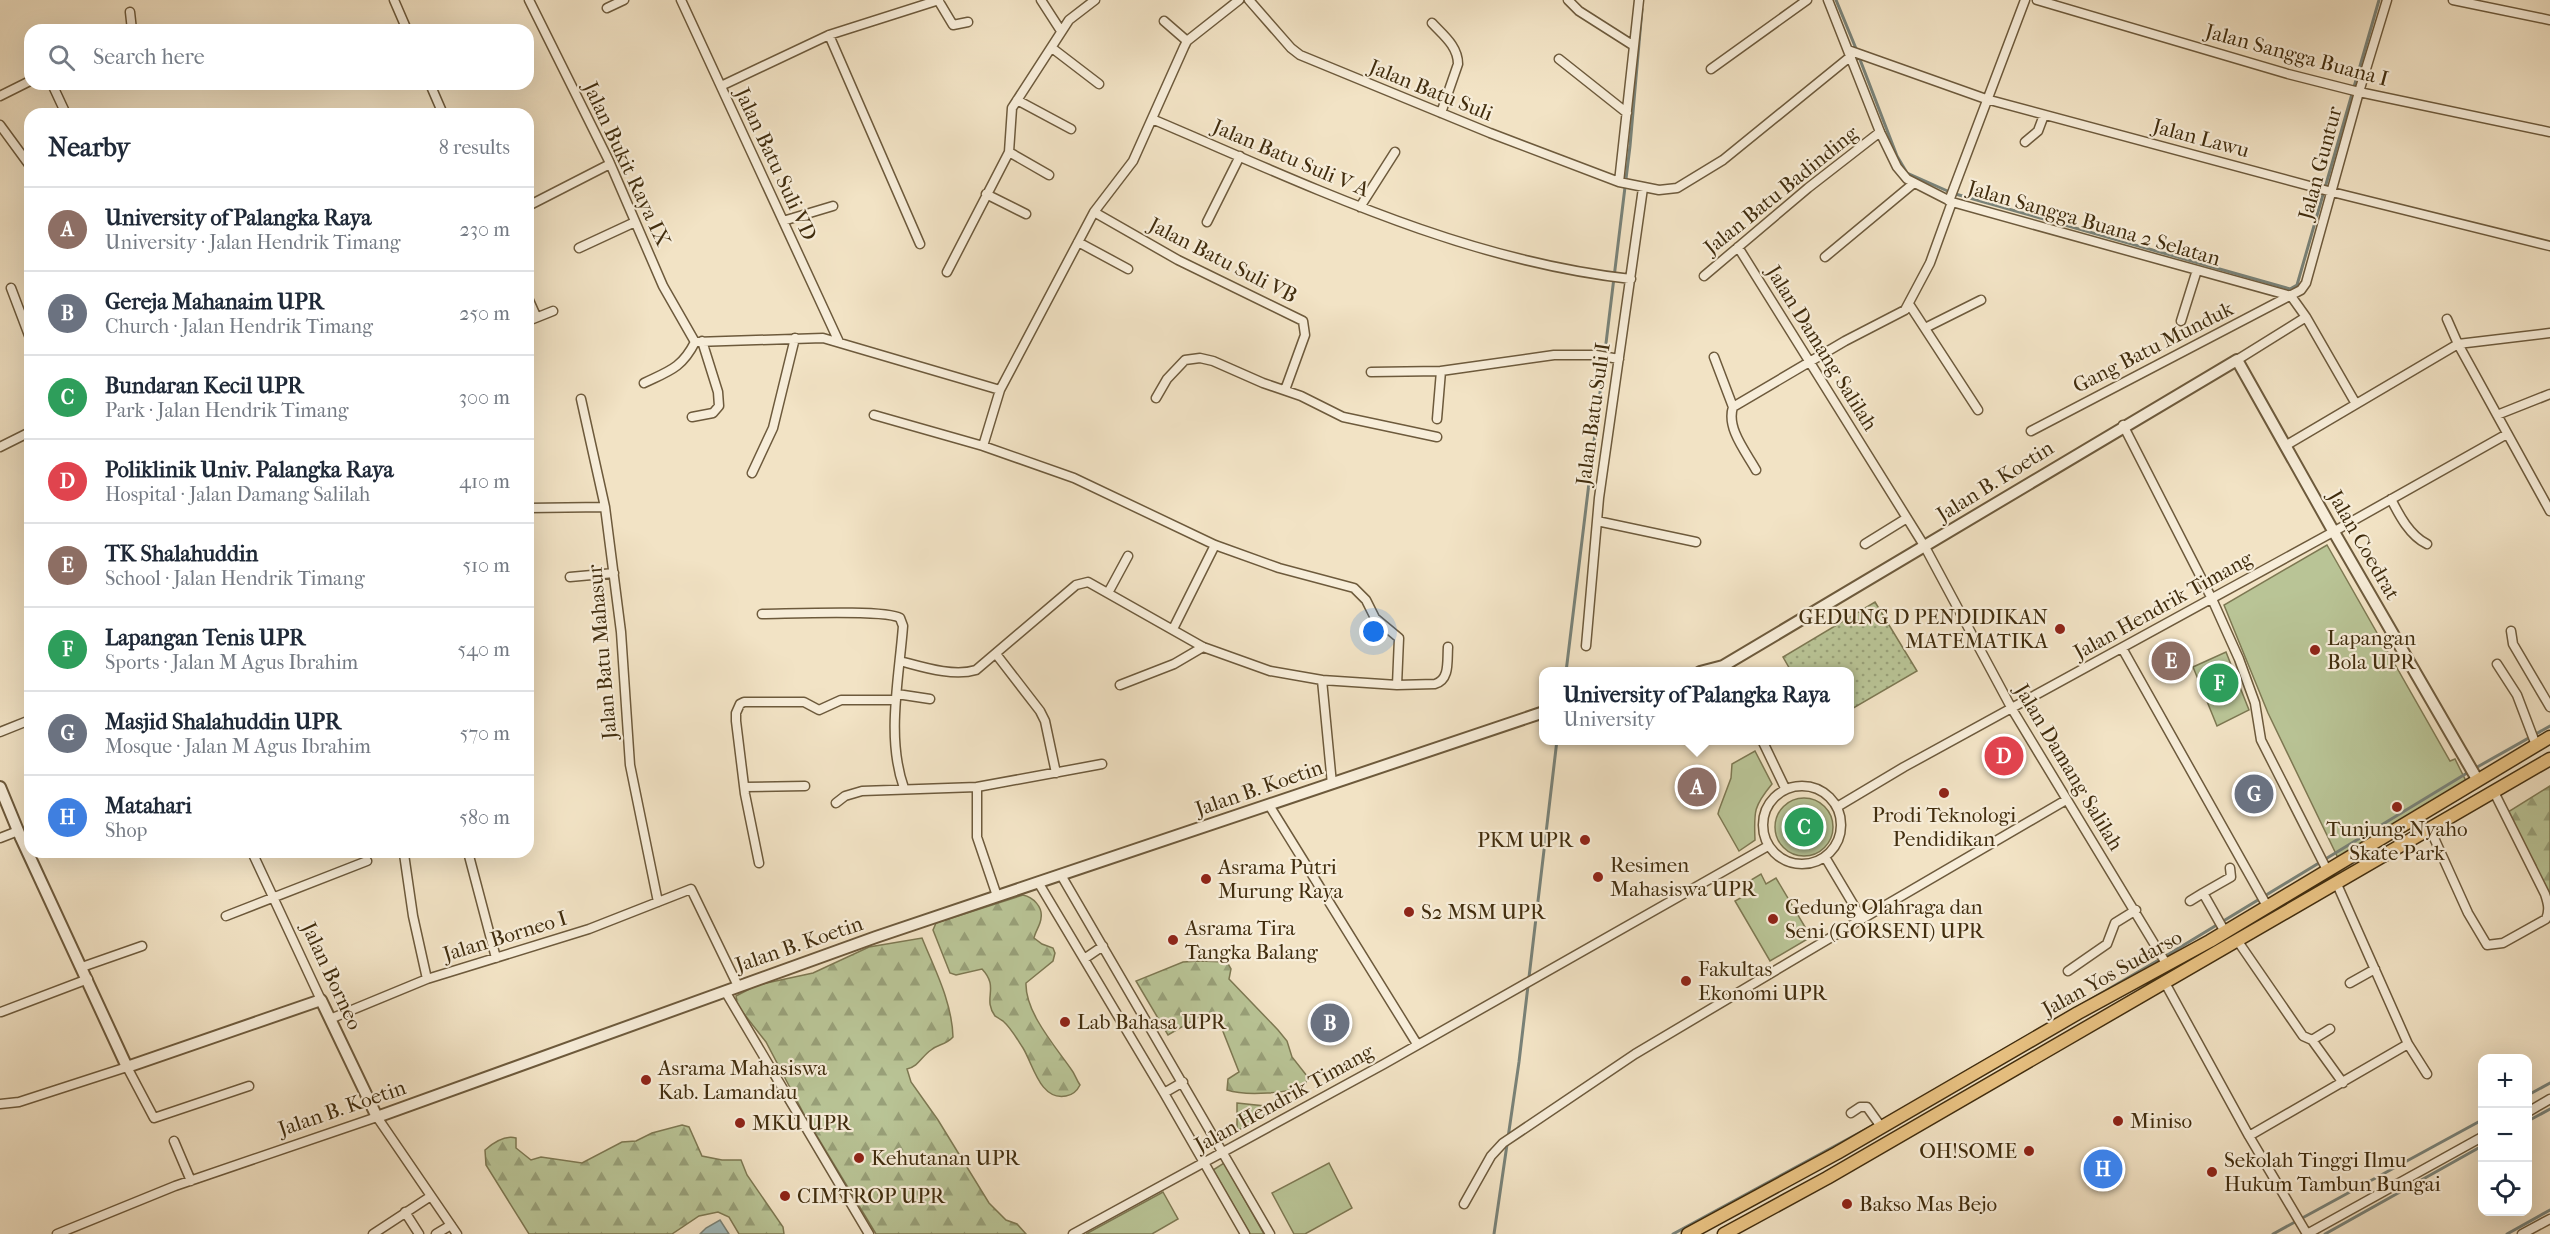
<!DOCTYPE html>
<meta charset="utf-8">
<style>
:root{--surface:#fff;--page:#f6f6f7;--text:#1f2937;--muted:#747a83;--line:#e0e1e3;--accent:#d93025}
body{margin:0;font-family:"IM FELL French Canon",serif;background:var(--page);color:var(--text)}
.controls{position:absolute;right:18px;bottom:18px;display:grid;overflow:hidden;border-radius:12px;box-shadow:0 6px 24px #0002}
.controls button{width:54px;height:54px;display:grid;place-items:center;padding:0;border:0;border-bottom:2px solid var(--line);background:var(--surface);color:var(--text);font:30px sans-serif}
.you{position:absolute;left:1374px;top:632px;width:21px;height:21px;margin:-15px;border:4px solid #fff;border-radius:50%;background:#1a73e8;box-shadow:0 0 0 9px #1a73e833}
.badge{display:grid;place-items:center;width:39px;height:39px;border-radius:50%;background:var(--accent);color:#fff;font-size:20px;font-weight:700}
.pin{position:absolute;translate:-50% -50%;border:3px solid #fff;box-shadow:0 2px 6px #0006}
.popup{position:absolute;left:1539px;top:667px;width:315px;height:78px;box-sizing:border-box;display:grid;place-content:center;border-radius:12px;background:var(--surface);filter:drop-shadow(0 2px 4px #0005);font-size:20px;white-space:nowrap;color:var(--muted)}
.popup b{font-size:22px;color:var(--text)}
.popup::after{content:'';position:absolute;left:50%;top:100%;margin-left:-12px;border:12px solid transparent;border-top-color:var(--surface)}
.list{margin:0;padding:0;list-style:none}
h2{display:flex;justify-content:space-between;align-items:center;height:78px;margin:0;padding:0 24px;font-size:26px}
h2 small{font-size:20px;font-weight:400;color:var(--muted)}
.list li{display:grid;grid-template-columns:39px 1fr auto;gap:18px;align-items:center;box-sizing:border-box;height:84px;padding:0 24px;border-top:2px solid var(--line)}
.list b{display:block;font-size:22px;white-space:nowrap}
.list p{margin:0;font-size:20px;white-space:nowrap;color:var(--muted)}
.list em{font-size:20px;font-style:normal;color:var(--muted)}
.icon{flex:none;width:33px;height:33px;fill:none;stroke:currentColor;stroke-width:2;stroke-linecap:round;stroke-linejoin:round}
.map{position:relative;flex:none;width:2550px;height:1234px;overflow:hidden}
.search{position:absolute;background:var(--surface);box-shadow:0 6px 24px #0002;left:24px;top:24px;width:510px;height:66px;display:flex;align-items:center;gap:15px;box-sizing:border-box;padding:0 21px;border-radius:18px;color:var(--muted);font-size:22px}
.panel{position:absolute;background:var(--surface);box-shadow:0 6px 24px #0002;left:24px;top:108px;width:510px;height:750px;border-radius:18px}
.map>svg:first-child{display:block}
.grass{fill:url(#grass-dots);stroke:#7d7852;stroke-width:1.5}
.forest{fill:url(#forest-firs);stroke:#7d7852;stroke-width:1.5}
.park{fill:#b9c496;stroke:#7d7852;stroke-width:1.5}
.water{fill:#9fbbbe;stroke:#798278;stroke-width:1.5}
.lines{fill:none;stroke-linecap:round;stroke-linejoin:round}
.stream{stroke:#798278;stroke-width:3}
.minor-casing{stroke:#6d5a3c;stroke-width:11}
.tertiary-casing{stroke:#6d5a3c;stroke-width:14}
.primary-casing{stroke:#412d0e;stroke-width:15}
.minor{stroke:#f7edd9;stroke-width:8}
.tertiary{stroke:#f7edd9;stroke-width:10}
.primary{stroke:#e9c282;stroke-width:12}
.poi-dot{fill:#8f2418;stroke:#f7edd9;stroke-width:2}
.labels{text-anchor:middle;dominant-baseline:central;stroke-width:4.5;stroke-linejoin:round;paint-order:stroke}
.street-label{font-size:21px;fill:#412d0e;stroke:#f7edd9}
.poi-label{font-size:21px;fill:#412d0e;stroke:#f7edd9;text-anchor:start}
</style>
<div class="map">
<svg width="2550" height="1234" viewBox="0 0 2550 1234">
<defs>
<pattern id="grass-dots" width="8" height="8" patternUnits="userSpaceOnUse" patternTransform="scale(1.5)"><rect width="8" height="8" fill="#b9c496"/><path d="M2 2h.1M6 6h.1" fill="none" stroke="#98a079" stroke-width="1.8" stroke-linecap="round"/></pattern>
<pattern id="forest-firs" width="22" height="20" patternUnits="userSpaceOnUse" patternTransform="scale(1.5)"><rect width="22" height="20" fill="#b9c496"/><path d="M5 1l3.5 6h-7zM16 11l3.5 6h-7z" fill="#98a079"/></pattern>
</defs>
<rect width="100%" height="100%" fill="#f2e3c5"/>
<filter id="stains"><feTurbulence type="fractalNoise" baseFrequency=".00333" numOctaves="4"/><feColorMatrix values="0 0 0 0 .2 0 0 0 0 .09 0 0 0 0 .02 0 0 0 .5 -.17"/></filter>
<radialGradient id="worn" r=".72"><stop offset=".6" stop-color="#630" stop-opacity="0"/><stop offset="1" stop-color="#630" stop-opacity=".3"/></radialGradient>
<path class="grass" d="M 1875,602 L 1917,671 L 1850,710 L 1850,672 L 1791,671 L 1783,657 Z"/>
<path class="forest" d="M 2550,786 L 2550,899 L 2508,812 Z
M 1023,895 C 1033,897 1043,907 1041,918 C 1041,924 1035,932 1034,938 L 1042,944 L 1053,948 L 1055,953 L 1053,961 L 1026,983 C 1025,1012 1055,1046 1071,1069 C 1075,1074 1076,1079 1080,1085 C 1077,1091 1073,1095 1066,1096 C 1040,1101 1033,1064 1023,1048 C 1017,1039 1011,1028 1003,1021 C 1001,1020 997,1017 995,1016 C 982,998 1000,988 982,969 L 956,975 L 950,973 L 933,930 L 936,923 Z
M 922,938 C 935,970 952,1002 953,1037 C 946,1045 938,1044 931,1050 C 921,1057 919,1066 907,1069 L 911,1082 L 938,1120 L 989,1203 L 1006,1220 L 1017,1224 L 1026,1234 L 876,1234 L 806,1118 L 766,1042 L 737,1005 L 736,996 L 757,985 L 813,973 L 869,947 Z
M 1199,961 L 1227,962 L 1231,969 L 1229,979 L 1278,1030 L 1287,1041 L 1292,1057 L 1307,1076 L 1306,1084 C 1291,1094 1245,1096 1227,1090 L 1228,1079 L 1239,1072 L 1222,1029 L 1204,1014 L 1168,1035 L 1136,981 L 1183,962 Z
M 682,1125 L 689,1127 L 702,1156 L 722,1160 L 741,1160 L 747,1175 L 783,1227 L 784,1234 L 739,1234 L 729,1217 L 718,1212 L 699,1216 L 672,1234 L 529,1234 L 486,1165 L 485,1150 C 493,1143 505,1135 516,1138 L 516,1148 L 531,1160 L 541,1157 L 582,1163 L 622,1142 L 636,1141 L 652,1133 Z"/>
<path class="park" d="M 2327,545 L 2450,761 L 2455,759 L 2467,783 L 2338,858 L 2268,713 L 2224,605 Z
M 2226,652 L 2249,710 L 2217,726 L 2193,667 Z
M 1755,751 L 1772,784 C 1753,807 1754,812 1755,840 L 1739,851 L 1718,814 L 1719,810 L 1731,778 L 1732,764 Z
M1775 827a29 29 0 1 1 58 0a29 29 0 1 1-58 0Z
M 1761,874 L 1766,884 L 1776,878 L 1811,937 L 1770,961 L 1735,901 L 1746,895 L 1741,886 Z
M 1237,1103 L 1265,1106 L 1264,1116 L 1237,1131 Z
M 1224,1163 L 1264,1234 L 1250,1234 L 1213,1170 Z
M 1329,1163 L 1352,1208 L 1305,1234 L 1294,1234 L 1272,1193 Z
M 1163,1192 L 1178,1219 L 1152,1234 L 1086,1234 Z"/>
<path class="water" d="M 720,1220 L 729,1234 L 700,1234 L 706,1228 Z"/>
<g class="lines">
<path class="stream" d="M 1836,0 L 1857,51
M 1859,57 L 1897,156 L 1907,173 L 1952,193 L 2290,289 L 2297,285 L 2379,0
M 1566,672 L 1630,146 L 1642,9
M 1950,1081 L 2169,954 L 2472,770 L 2550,726
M 2528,1095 L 2550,1083
M 2528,1121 L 2550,1109
M 1494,1234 L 1519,1062 L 1557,740
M 1673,1234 L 1872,1126
M 2273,1234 L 2482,1120
M 2325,1234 L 2482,1146
M 2507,1234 L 2550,1210"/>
<g class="minor-casing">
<path id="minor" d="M 394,0 L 407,30
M 529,0 L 609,161 L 663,286 L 695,342
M 681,0 L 839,342
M 938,0 L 953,25 L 968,22
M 1041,0 L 1061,31
M 1249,0 L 1291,48 L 1300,55 L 1490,133 L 1619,182 L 1659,190 L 1677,188 L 1723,160 L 1851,56
M 1568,0 L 1579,11 L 1634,46 L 1619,182
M 1828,0 L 1880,132 L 1897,167 L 1907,179 L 1952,202 L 2291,296 L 2306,317 L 2356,404
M 2037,0 L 2288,74 L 2359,92 L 2550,132
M 2453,0 L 2550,20
M 607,8 L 624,0
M 130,12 L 132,30
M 1164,21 L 1187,41
M 1432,23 C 1443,35 1458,46 1458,64 L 1441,113
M 829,35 L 920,244
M 1634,46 L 1639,0
M 1052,48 L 1099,84
M 1848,50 L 1986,99 L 2332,192 L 2550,246
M 1559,59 L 1627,113
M 1711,69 L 1807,0
M 52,84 L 66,114
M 430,84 L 443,114
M 721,86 L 829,35 L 939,0
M 0,96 L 30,81
M 1017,100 L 1071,129
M 1152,119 C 1308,185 1460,260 1631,279
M 0,125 L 30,166
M 2025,142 L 2038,131 L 2044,115
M 1009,152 L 1049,175
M 986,194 L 1026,214
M 1949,201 L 2025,0
M 528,206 L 610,164
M 1360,207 L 1395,152
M 1094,212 L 1178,260 L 1303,321 L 1305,335 L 1285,390
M 783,221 L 833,206
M 1207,222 L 1240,156
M 1078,242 L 1128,269
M 1738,247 L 1925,547 L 2012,709 L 2167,965
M 579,248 L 635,222
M 1825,257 L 1914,183
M 947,272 L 1009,152 L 1012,108 L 1069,20 L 1095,0
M 1704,276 L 1808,188 L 1880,132
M 11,288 L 30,338
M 528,298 L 536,316
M 1909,304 L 1978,410
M 2447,319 L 2458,344 L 2550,511
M 528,321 L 553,311
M 2181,321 L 2197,270
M 1925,328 L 1981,300
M 695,342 L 823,338 L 1000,390
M 1714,357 L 1733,407 L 1845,341 L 1905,310 L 1930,263 L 1952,202
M 2237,360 L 2306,317
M 1371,372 L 1441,371
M 644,383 C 669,371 682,368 695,342
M 1156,398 L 1167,379 L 1185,360 L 1200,358 L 1213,361 L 1263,383 L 1301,396 L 1343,417 L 1437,437
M 581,399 L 605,507 L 621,632 L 630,765 L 658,902
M 1733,407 C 1726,428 1746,452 1756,470
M 874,415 L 983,446 L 1000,390 L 1094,212 L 1133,161 L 1184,47 L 1187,41 L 1239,0
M 2497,415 L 2550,394
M 692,417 L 713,413 L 719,406 L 718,392 L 702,341
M 1437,419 L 1441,371 L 1554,355 L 1596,355 L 1619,359
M 2123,425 L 2212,599 L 2239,659 L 2255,703 L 2261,740 L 2327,870
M 2031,431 L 2301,290 L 2306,283 L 2359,92 L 2387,0
M 983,446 L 1074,478 L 1215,545 L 1279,568 L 1354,588 L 1366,600 L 1375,618 L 1399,638 L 1397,685
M 2285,446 L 2458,344 L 2550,333
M 0,447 L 30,432
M 752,473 L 773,428 L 795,338
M 2391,499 C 2399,515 2410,536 2427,544
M 528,508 L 605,507
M 1597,521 L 1696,542
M 1865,544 L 1907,518
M 570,577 L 614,573
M 1108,593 L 1128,556
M 762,614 C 786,614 885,609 900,618 L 903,626 C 899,679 886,738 904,788
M 1173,629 L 1215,545
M 2511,631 L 2513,644 L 2550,707
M 1586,646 L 1599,498 L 1643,188
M 2122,648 L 2267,906
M 996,654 L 1040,711 L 1045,721 L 1056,773
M 900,661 C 923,667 953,677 976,670 L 1076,585 L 1088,582 L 1203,647 L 1270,671 L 1322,680
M 2497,664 L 2517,695 L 2536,745
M 1120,685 L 1174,664 L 1203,647
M 897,694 L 930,699
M 0,732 L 30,720
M 1762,740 L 1785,788
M 1332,784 L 1322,680 L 1397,685 L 1435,684 C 1450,680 1447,661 1448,647
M1763 825a39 39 0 1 1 78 0a39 39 0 1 1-78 0Z
M 745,787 L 805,786
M 836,803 L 845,796 L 862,791 L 977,787
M 1269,805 L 1417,1044
M 1837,807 L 1904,767 L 2333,532 L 2507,434
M 2430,829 L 2468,913 L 2487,945 L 2503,943 L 2546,919 C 2550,910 2548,903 2545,894 L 2494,792
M 0,838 L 18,831
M 21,838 L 30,835
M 252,852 L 321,1000
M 468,852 L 496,958
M 404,854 L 413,916 L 427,979
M 1825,857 L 1862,919 L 2066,800
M 759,863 L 745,794 L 736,721 L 736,713 L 740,704 L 744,702 L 804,702 L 819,710 L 841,700 L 896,700
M 1061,875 L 1270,1234
M 1038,882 L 1164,1093 L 1245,1234
M 997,896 L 977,837 L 977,787 L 1102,764
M 2190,901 L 2203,893
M 226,916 L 367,861
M 2225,932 L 2203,893 L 2231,877 L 2230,868
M 2237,940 L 2303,1036 L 2312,1040 L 2330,1029
M 1084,959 L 1103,946
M 82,967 L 142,946
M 2068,971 L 2107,944 L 2115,923 L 2136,910
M 2164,981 L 2249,1136 L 2307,1234
M 2350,983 L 2375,969
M 725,991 L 869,1234
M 1,1012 L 88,979
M 330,1019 L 427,979 L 589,929 L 691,889 L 738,986
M 2312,1040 L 2343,1083
M 2408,1044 L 2427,1074
M 1164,1093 L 1183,1082
M 0,1104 L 19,1102 L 127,1067 L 154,1118 L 249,1086
M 2528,1112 L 2550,1099
M 1851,1113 L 1860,1107 L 1867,1107 L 1882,1128
M 2249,1136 L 2408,1044 L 2336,882
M 174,1141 L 191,1181
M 1464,1204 L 1491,1156 L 1503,1143 L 1635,1054 L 1862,919
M 405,1212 L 419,1234
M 57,1234 L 175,1186 L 377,1117 L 457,1234
M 373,1234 L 431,1196
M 436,1234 L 451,1225
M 1073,1234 L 1384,1064 L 1768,846
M 2307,1234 L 2482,1137
M 2522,1234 L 2550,1219"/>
</g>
<g class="tertiary-casing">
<path id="tertiary" d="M 1700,672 L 1723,666 L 2237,360 L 2331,527 L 2477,779
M 0,787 L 21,838 L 127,1067 L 321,1000 L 377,1117 L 876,937 L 1544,712"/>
</g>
<g class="primary-casing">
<path id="primary" d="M 1688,1234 L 1837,1153 L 2078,1013 L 2210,941 L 2550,737
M 1724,1234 L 1827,1178 L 2550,759"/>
</g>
<use href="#minor" class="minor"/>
<use href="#tertiary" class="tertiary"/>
<use href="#primary" class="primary"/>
</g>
<g class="poi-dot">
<circle cx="2060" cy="629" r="6"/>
<circle cx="2315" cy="650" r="6"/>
<circle cx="1944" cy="793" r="6"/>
<circle cx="2397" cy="807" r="6"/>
<circle cx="1585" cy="840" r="6"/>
<circle cx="1598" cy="877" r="6"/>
<circle cx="1206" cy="879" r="6"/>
<circle cx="1409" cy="912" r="6"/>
<circle cx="1773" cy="919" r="6"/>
<circle cx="1173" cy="940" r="6"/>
<circle cx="1686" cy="981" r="6"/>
<circle cx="1065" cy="1022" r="6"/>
<circle cx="646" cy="1080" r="6"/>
<circle cx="2118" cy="1121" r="6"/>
<circle cx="740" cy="1123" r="6"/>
<circle cx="2029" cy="1151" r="6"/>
<circle cx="859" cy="1158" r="6"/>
<circle cx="2212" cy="1172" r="6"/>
<circle cx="785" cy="1196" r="6"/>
<circle cx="1847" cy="1204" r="6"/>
</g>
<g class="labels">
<g class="street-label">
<text transform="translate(2297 55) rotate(15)">Jalan Sangga Buana I</text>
<text transform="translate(1431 90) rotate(22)">Jalan Batu Suli</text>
<text transform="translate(2201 138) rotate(15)">Jalan Lawu</text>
<text transform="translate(1291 158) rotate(23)">Jalan Batu Suli V A</text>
<text transform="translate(2320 163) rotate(-75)">Jalan Guntur</text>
<text transform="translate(627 164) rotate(65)">Jalan Bukit Raya IX</text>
<text transform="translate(776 164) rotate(65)">Jalan Batu Suli VD</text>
<text transform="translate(1781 190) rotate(-39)">Jalan Batu Badinding</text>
<text transform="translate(2094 223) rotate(16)">Jalan Sangga Buana 2 Selatan</text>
<text transform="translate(1223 260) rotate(27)">Jalan Batu Suli VB</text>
<text transform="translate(2153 347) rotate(-27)">Gang Batu Munduk</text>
<text transform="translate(1822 348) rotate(58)">Jalan Damang Salilah</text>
<text transform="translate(1593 414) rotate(-82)">Jalan Batu Suli I</text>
<text transform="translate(1995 481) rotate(-32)">Jalan B. Koetin</text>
<text transform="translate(2364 545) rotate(60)">Jalan Coedrat</text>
<text transform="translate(2163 605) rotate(-29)">Jalan Hendrik Timang</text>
<text transform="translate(602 652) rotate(-95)">Jalan Batu Mahasur</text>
<text transform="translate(2069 767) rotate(59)">Jalan Damang Salilah</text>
<text transform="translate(1259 788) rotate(-19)">Jalan B. Koetin</text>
<text transform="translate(505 936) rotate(-17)">Jalan Borneo I</text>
<text transform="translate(799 944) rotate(-19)">Jalan B. Koetin</text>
<text transform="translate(2112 973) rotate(-29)">Jalan Yos Sudarso</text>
<text transform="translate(332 976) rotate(65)">Jalan Borneo</text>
<text transform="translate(1284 1098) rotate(-29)">Jalan Hendrik Timang</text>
<text transform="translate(342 1108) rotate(-19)">Jalan B. Koetin</text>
</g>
<g class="poi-label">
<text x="2048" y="617" text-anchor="end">GEDUNG D PENDIDIKAN<tspan x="2048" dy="24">MATEMATIKA</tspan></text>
<text x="2327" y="638">Lapangan<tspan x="2327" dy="24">Bola UPR</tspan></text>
<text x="1944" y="815" text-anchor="middle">Prodi Teknologi<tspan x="1944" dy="24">Pendidikan</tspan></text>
<text x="2397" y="829" text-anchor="middle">Tunjung Nyaho<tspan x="2397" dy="24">Skate Park</tspan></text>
<text x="1573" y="840" text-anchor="end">PKM UPR</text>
<text x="1610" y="865">Resimen<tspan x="1610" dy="24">Mahasiswa UPR</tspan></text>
<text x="1218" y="867">Asrama Putri<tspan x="1218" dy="24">Murung Raya</tspan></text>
<text x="1785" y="907">Gedung Olahraga dan<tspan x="1785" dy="24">Seni (GORSENI) UPR</tspan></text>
<text x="1421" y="912">S2 MSM UPR</text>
<text x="1185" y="928">Asrama Tira<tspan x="1185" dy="24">Tangka Balang</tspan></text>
<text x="1698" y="969">Fakultas<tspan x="1698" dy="24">Ekonomi UPR</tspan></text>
<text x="1077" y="1022">Lab Bahasa UPR</text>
<text x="658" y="1068">Asrama Mahasiswa<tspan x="658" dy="24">Kab. Lamandau</tspan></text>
<text x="2130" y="1121">Miniso</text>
<text x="752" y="1123">MKU UPR</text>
<text x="2017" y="1151" text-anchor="end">OH!SOME</text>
<text x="871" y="1158">Kehutanan UPR</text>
<text x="2224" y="1160">Sekolah Tinggi Ilmu<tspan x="2224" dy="24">Hukum Tambun Bungai</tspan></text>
<text x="797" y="1196">CIMTROP UPR</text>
<text x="1859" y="1204">Bakso Mas Bejo</text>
</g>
</g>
<rect width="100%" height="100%" filter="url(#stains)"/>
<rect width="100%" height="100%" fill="url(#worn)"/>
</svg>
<div class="controls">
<button>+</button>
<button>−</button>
<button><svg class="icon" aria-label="locate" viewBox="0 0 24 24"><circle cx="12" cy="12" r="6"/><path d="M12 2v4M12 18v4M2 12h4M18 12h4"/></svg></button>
</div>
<div class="you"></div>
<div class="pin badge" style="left:1697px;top:787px;background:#8d6e63">A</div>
<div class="popup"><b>University of Palangka Raya</b>University</div>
<div class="pin badge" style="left:1330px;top:1023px;background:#6b7280">B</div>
<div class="pin badge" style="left:1804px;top:827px;background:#2e9e5b">C</div>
<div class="pin badge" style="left:2004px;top:756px;background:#e0444e">D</div>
<div class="pin badge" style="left:2171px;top:661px;background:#8d6e63">E</div>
<div class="pin badge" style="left:2219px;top:683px;background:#2e9e5b">F</div>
<div class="pin badge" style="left:2254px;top:794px;background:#6b7280">G</div>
<div class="pin badge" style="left:2103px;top:1169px;background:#3f7fe0">H</div>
<div class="search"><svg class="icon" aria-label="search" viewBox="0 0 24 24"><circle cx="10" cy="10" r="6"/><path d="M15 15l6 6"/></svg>Search here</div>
<section class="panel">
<h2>Nearby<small>8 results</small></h2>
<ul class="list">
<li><span class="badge" style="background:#8d6e63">A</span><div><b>University of Palangka Raya</b><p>University · Jalan Hendrik Timang</p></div><em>230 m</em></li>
<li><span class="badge" style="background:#6b7280">B</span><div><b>Gereja Mahanaim UPR</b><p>Church · Jalan Hendrik Timang</p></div><em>250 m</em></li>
<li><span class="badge" style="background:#2e9e5b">C</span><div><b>Bundaran Kecil UPR</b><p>Park · Jalan Hendrik Timang</p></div><em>300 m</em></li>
<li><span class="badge" style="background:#e0444e">D</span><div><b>Poliklinik Univ. Palangka Raya</b><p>Hospital · Jalan Damang Salilah</p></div><em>410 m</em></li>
<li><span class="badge" style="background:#8d6e63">E</span><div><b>TK Shalahuddin</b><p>School · Jalan Hendrik Timang</p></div><em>510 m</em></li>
<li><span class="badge" style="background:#2e9e5b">F</span><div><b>Lapangan Tenis UPR</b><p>Sports · Jalan M Agus Ibrahim</p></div><em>540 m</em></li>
<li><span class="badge" style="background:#6b7280">G</span><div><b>Masjid Shalahuddin UPR</b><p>Mosque · Jalan M Agus Ibrahim</p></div><em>570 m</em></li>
<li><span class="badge" style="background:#3f7fe0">H</span><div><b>Matahari</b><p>Shop</p></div><em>580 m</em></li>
</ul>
</section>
</div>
